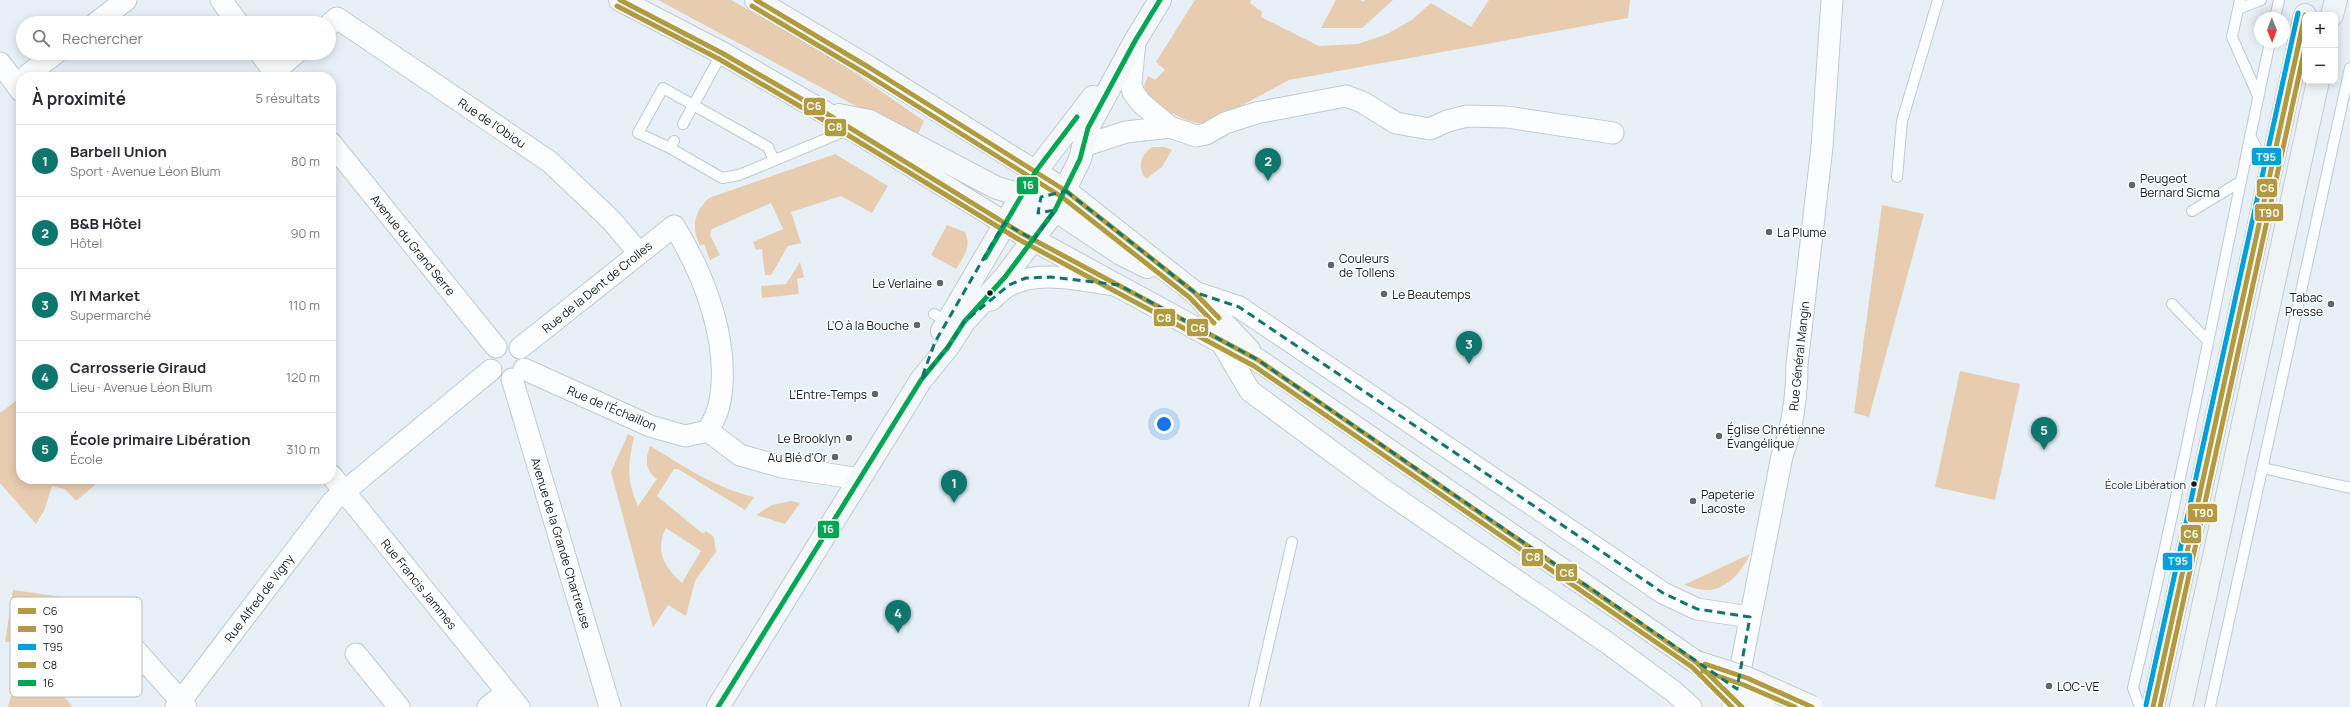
<!DOCTYPE html>
<html lang="fr">
<meta charset="utf-8">
<style>
:root{--surface:#fff;--page:#f2f2f3;--text:#2b2b33;--muted:#7c7c81;--line:#e1e1e2;--accent:#0f766e}
body{margin:0;font-family:Manrope,sans-serif;background:var(--page);color:var(--text)}
.controls{position:absolute;right:12px;top:12px;display:grid;overflow:hidden;border-radius:8px;box-shadow:0 2px 10px #0003}
.controls button{width:36px;height:36px;display:grid;place-items:center;padding:0;border:0;border-bottom:1px solid var(--line);background:var(--surface);color:var(--text);font:20px sans-serif}
.compass{position:absolute;left:2254px;top:12px;width:36px;height:36px;border-radius:50%;background:var(--surface);box-shadow:0 2px 10px #0003;rotate:179deg}
.you{position:absolute;left:1164px;top:424px;width:14px;height:14px;margin:-10px;border:3px solid #fff;border-radius:50%;background:#1a73e8;box-shadow:0 0 0 6px #1a73e833}
.badge{display:grid;place-items:center;width:26px;height:26px;border-radius:50%;background:var(--accent);color:#fff;font-size:13px;font-weight:700}
.pin{position:absolute;translate:-50% -33px;filter:drop-shadow(0 1px 2px #0008)}
.pin::after{content:'';position:absolute;top:21px;width:14px;height:12px;background:inherit;clip-path:polygon(0 0,100% 0,50% 100%)}
.list{margin:0;padding:0;list-style:none}
h2{display:flex;justify-content:space-between;align-items:center;height:52px;margin:0;padding:0 16px;font-size:17px}
h2 small{font-size:13px;font-weight:400;color:var(--muted)}
.list li{display:grid;grid-template-columns:26px 1fr auto;gap:12px;align-items:center;box-sizing:border-box;height:72px;padding:0 16px;border-top:1px solid var(--line)}
.list b{display:block;font-size:15px;white-space:nowrap}
.list p{margin:0;font-size:13px;white-space:nowrap;color:var(--muted)}
.list em{font-size:13px;font-style:normal;color:var(--muted)}
.icon{flex:none;width:22px;height:22px;fill:none;stroke:currentColor;stroke-width:2;stroke-linecap:round;stroke-linejoin:round}
.map{position:relative;flex:none;width:2350px;height:707px;overflow:hidden}
.search{position:absolute;background:var(--surface);box-shadow:0 2px 10px #0003;left:16px;top:16px;width:320px;height:44px;display:flex;align-items:center;gap:10px;box-sizing:border-box;padding:0 14px;border-radius:22px;color:var(--muted);font-size:15px}
.panel{position:absolute;background:var(--surface);box-shadow:0 2px 10px #0003;left:16px;top:72px;width:320px;height:412px;border-radius:16px}
.map>svg:first-child{display:block}
.green{fill:#e7ccb0;fill-rule:evenodd}
.lines{fill:none;stroke-linecap:round;stroke-linejoin:round}
.lane-casing{stroke:#c0cad0;stroke-width:12}
.street-casing{stroke:#c0cad0;stroke-width:23}
.secondary-casing{stroke:#c0cad0;stroke-width:24}
.primary-casing{stroke:#c7ccd0;stroke-width:24}
.lane{stroke:#fbfdfe;stroke-width:10}
.street{stroke:#fbfdfe;stroke-width:21}
.secondary{stroke:#f5f8fa;stroke-width:22}
.primary{stroke:#eff4f7;stroke-width:22}
.secondary-bridge-casing{stroke:#c0cad0;stroke-width:24;stroke-linecap:butt}
.secondary-bridge{stroke:#f5f8fa;stroke-width:22}
.bus-1-casing{stroke:#fff;stroke-width:8}
.bus-2-casing{stroke:#fff;stroke-width:8}
.bus-3-casing{stroke:#fff;stroke-width:8}
.bus-4-casing{stroke:#fff;stroke-width:8}
.bus-5-casing{stroke:#fff;stroke-width:8}
.bus-1{stroke:#b19b40;stroke-width:5}
.bus-2{stroke:#b69843;stroke-width:5}
.bus-3{stroke:#00a1da;stroke-width:5}
.bus-4{stroke:#b19b40;stroke-width:5}
.bus-5{stroke:#00a651;stroke-width:5}
.marked{fill:none;stroke:#0f766e;stroke-width:3;stroke-dasharray:8 5;stroke-linejoin:round}
.poi-dot{fill:#5c666d;stroke:#fff;stroke-width:1.5}
.bus-dot{fill:#111c23;stroke:#fff;stroke-width:1.5}
.labels{text-anchor:middle;dominant-baseline:central;stroke-width:3;stroke-linejoin:round;paint-order:stroke}
.bus-label{font-size:11px;fill:#111c23;stroke:#fff;text-anchor:end}
.street-label{font-size:12px;fill:#111c23;stroke:#fff}
.poi-label{font-size:12px;fill:#111c23;stroke:#fff;text-anchor:start}
.key{fill:#fff;stroke:#b8bbbd;stroke-width:1}
.key-label{font-size:11px;fill:#111c23}
.line-badge{stroke:#fff;stroke-width:1.5}
.badge-label{font-size:11px;text-anchor:middle;font-weight:bold;fill:#fff}
</style>
<div class="map">
<svg width="2350" height="707" viewBox="0 0 2350 707">
<rect width="100%" height="100%" fill="#e6f0f6"/>
<path class="green" d="M 658,0 L 731,0 L 830,56 L 924,121 L 916,138 Z
M 1195,0 L 1251,0 L 1250,3 L 1262,12 L 1261,17 L 1319,46 L 1358,44 L 1387,34 L 1412,20 L 1431,3 L 1471,27 L 1489,0 L 1630,0 L 1628,18 L 1289,80 L 1209,123 C 1189,127 1164,108 1147,98 L 1144,86 L 1148,76 L 1155,80 L 1165,70 L 1156,62 Z
M 1336,0 L 1360,0 L 1363,2 L 1365,0 L 1393,0 L 1362,28 L 1321,28 Z
M 1152,147 L 1165,147 L 1172,150 L 1162,167 L 1146,179 C 1137,168 1140,155 1152,147 Z
M 835,154 L 888,186 L 872,213 L 841,196 L 791,212 L 801,243 L 788,246 L 771,275 L 765,275 L 762,249 L 756,250 L 753,242 L 783,229 L 771,203 L 712,229 L 710,235 L 720,255 L 710,260 L 704,244 L 700,246 C 691,227 694,212 709,198 Z
M 1882,205 L 1924,214 L 1869,417 L 1854,413 Z
M 947,225 L 965,232 C 972,247 963,257 956,269 L 931,255 Z
M 800,262 L 804,277 L 797,279 L 799,294 L 762,298 L 761,286 L 786,284 Z
M 1960,371 L 2020,384 L 1995,500 L 1935,487 Z
M 21,397 L 21,479 L 102,479 L 76,501 L 65,489 L 52,486 L 44,511 L 36,524 L 0,483 L 0,413 Z
M 628,434 L 634,437 C 628,465 626,479 638,506 L 657,479 C 645,470 645,459 650,446 C 684,466 715,488 754,497 L 745,510 L 678,469 L 674,469 L 657,496 L 703,534 L 706,531 L 714,537 L 716,552 L 695,581 L 686,616 L 668,605 L 653,628 L 611,472 ZM 666,528 L 701,551 L 682,583 C 665,568 654,551 666,528 Z
M 791,501 L 800,503 L 785,524 L 756,515 L 772,505 Z
M 1750,554 C 1743,570 1726,591 1706,590 C 1699,590 1691,587 1684,585 Z
M 13,590 L 63,597 L 15,642 L 5,642 Z
M 23,651 L 72,706 L 71,707 L 8,707 Z"/>
<g class="lines">
<g class="lane-casing">
<path id="lane" d="M 2240,0 L 2232,37 L 2258,96
M 2238,9 L 2261,0
M 2275,18 L 2279,0
M 683,124 L 722,53
M 2250,135 L 2267,171
M 674,141 L 670,148 L 722,178 L 739,175 L 850,129
M 670,148 L 638,133 L 663,88 L 768,147 L 774,160
M 1897,177 L 1902,121 L 1938,0
M 2192,211 L 2240,182
M 2172,304 L 2208,341
M 934,314 L 948,322
M 2263,468 L 2350,488
M 1254,707 L 1292,542
M 2140,707 L 2133,688 C 2184,474 2224,257 2270,42
M 2210,707 L 2350,68"/>
</g>
<g class="street-casing">
<path id="street" d="M 221,0 L 238,23
M 96,23 L 126,0
M 329,25 L 337,18 L 550,162 L 611,220 L 639,253
M 1135,41 L 1131,83 L 1133,92 L 1141,103 L 1170,127 L 1196,136 L 1206,134 L 1225,123 L 1256,113 L 1346,96 L 1362,102 L 1396,123 L 1430,129 L 1447,121 L 1467,116 L 1507,117 L 1613,133
M 260,53 L 278,77
M 0,63 L 21,91
M 274,72 L 296,53
M 25,77 L 56,53
M 331,143 L 496,347
M 1083,146 L 1126,132 L 1170,127
M 1194,292 L 1239,307 L 1663,593 L 1697,609 L 1750,617
M 991,300 C 997,295 1003,288 1010,285 C 1041,269 1082,281 1114,285
M 1221,342 L 1250,391 L 1384,490 L 1609,644 L 1673,691 L 1691,707
M 520,348 L 674,226 C 705,276 732,346 719,406 C 717,414 712,423 708,431
M 524,369 L 650,426 L 685,436 L 708,431 L 740,455 L 782,467 L 860,479
M 512,379 L 610,707
M 331,475 L 519,707
M 123,636 L 186,707
M 356,654 L 399,707
M 176,707 L 333,501 L 491,370
M 488,707 L 507,692
M 1733,707 L 1782,456 C 1793,426 1797,396 1797,364 L 1822,147 L 1832,0"/>
</g>
<g class="secondary-casing">
<path id="secondary" d="M 620,0 L 722,53 L 824,112 L 1021,233 L 1221,342 L 1258,360 L 1696,662
M 756,0 L 870,68 L 1066,191 L 1194,292 L 1249,350
M 839,115 L 869,121 L 997,188 L 1032,198 L 1066,191
M 1004,223 L 1029,214 L 1055,210 L 1121,254 L 1147,267
M 942,331 L 1036,171 L 1093,97
M 718,707 L 921,380 L 948,347 L 964,322 L 1005,277 L 1055,210 L 1080,159 L 1088,128 L 1135,41 L 1160,0"/>
</g>
<g class="primary-casing">
<path id="primary" d="M 2332,15 L 2336,0
M 2153,707 L 2305,15
M 2181,707 L 2318,81"/>
</g>
<use href="#lane" class="lane"/>
<use href="#street" class="street"/>
<use href="#secondary" class="secondary"/>
<use href="#primary" class="primary"/>
<g class="secondary-bridge-casing">
<path id="secondary-bridge" d="M 1696,662 L 1747,678 L 1812,707
M 1717,676 L 1764,707"/>
</g>
<use href="#secondary-bridge" class="secondary-bridge"/>
<g class="bus-1-casing">
<path id="bus-1" d="M 620,0 L 722,53 L 824,112 L 1021,233 L 1258,360 L 1696,662 L 1742,707
M 756,0 L 870,68 L 1066,191 L 1194,292 L 1219,318
M 1705,664 L 1747,678 L 1812,707
M 2153,707 L 2305,15"/>
</g>
<g class="bus-2-casing">
<path id="bus-2" d="M 2160,707 L 2305,48"/>
</g>
<g class="bus-3-casing">
<path id="bus-3" d="M 2146,705 L 2298,13"/>
</g>
<g class="bus-4-casing">
<path id="bus-4" d="M 617,6 L 719,59 L 820,118 L 1018,239 L 1254,366 L 1692,667 L 1732,707
M 752,6 L 866,74 L 1062,197 L 1189,297 L 1214,323
M 1703,671 L 1744,685 L 1795,707"/>
</g>
<g class="bus-5-casing">
<path id="bus-5" d="M 985,258 L 1036,171 L 1077,117
M 718,707 L 921,380 L 948,347 L 964,322 L 1005,277 L 1055,210 L 1080,159 L 1088,128 L 1135,41 L 1160,0"/>
</g>
<use href="#bus-1" class="bus-1"/>
<use href="#bus-2" class="bus-2"/>
<use href="#bus-3" class="bus-3"/>
<use href="#bus-4" class="bus-4"/>
<use href="#bus-5" class="bus-5"/>
</g>
<path class="marked" d="M 1066,191 L 1194,292 L 1239,307 L 1663,593 L 1697,609 L 1750,617 L 1737,689 L 1258,360 L 1119,285 L 1051,277 L 1026,278 L 1009,285 L 964,322 L 948,347 L 921,380 L 935,342 L 1004,223 L 1034,240 L 1055,210 L 1038,213 L 1041,197 Z"/>
<g class="poi-dot">
<circle cx="2132" cy="185" r="4"/>
<circle cx="1769" cy="232" r="4"/>
<circle cx="1331" cy="265" r="4"/>
<circle cx="940" cy="283" r="4"/>
<circle cx="1384" cy="294" r="4"/>
<circle cx="2331" cy="304" r="4"/>
<circle cx="917" cy="325" r="4"/>
<circle cx="875" cy="394" r="4"/>
<circle cx="1719" cy="436" r="4"/>
<circle cx="849" cy="438" r="4"/>
<circle cx="835" cy="457" r="4"/>
<circle cx="1693" cy="501" r="4"/>
<circle cx="2049" cy="686" r="4"/>
</g>
<g class="bus-dot">
<circle cx="990" cy="293" r="3.5"/>
<circle cx="2194" cy="484" r="3.5"/>
</g>
<g class="labels">
<g class="bus-label">
<text x="2186" y="484">École Libération</text>
</g>
<g class="street-label">
<text transform="translate(492 123) rotate(34)">Rue de l'Obiou</text>
<text transform="translate(413 245) rotate(51)">Avenue du Grand Serre</text>
<text transform="translate(597 287) rotate(-39)">Rue de la Dent de Crolles</text>
<text transform="translate(1799 356) rotate(-84)">Rue Général Mangin</text>
<text transform="translate(612 408) rotate(23)">Rue de l'Échaillon</text>
<text transform="translate(561 543) rotate(73)">Avenue de la Grande Chartreuse</text>
<text transform="translate(419 584) rotate(51)">Rue Francis Jammes</text>
<text transform="translate(259 598) rotate(-53)">Rue Alfred de Vigny</text>
</g>
<g class="poi-label">
<text x="2140" y="178">Peugeot<tspan x="2140" dy="14">Bernard Sicma</tspan></text>
<text x="1777" y="232">La Plume</text>
<text x="1339" y="258">Couleurs<tspan x="1339" dy="14">de Tollens</tspan></text>
<text x="932" y="283" text-anchor="end">Le Verlaine</text>
<text x="1392" y="294">Le Beautemps</text>
<text x="2323" y="297" text-anchor="end">Tabac<tspan x="2323" dy="14">Presse</tspan></text>
<text x="909" y="325" text-anchor="end">L'O à la Bouche</text>
<text x="867" y="394" text-anchor="end">L'Entre-Temps</text>
<text x="1727" y="429">Église Chrétienne<tspan x="1727" dy="14">Évangélique</tspan></text>
<text x="841" y="438" text-anchor="end">Le Brooklyn</text>
<text x="827" y="457" text-anchor="end">Au Blé d'Or</text>
<text x="1701" y="494">Papeterie<tspan x="1701" dy="14">Lacoste</tspan></text>
<text x="2057" y="686">LOC-VE</text>
</g>
</g>
<rect x="10" y="597" width="132" height="100" rx="6" class="key"/>
<rect x="18" y="608" width="18" height="6" fill="#b19b40"/>
<rect x="18" y="626" width="18" height="6" fill="#b69843"/>
<rect x="18" y="644" width="18" height="6" fill="#00a1da"/>
<rect x="18" y="662" width="18" height="6" fill="#b19b40"/>
<rect x="18" y="680" width="18" height="6" fill="#00a651"/>
<g class="key-label">
<text x="43" y="615">C6</text>
<text x="43" y="633">T90</text>
<text x="43" y="651">T95</text>
<text x="43" y="669">C8</text>
<text x="43" y="687">16</text>
</g>
<g class="line-badge">
<rect x="803" y="97" width="23" height="19" rx="4" fill="#b19b40"/>
<rect x="824" y="118" width="23" height="19" rx="4" fill="#b19b40"/>
<rect x="2251" y="147" width="31" height="19" rx="4" fill="#00a1da"/>
<rect x="1016" y="176" width="23" height="19" rx="4" fill="#00a651"/>
<rect x="2256" y="178" width="22" height="20" rx="4" fill="#b19b40"/>
<rect x="2254" y="203" width="30" height="19" rx="4" fill="#b69843"/>
<rect x="1153" y="308" width="23" height="19" rx="4" fill="#b19b40"/>
<rect x="1186" y="318" width="23" height="19" rx="4" fill="#b19b40"/>
<rect x="2187" y="503" width="31" height="20" rx="4" fill="#b69843"/>
<rect x="817" y="520" width="23" height="19" rx="4" fill="#00a651"/>
<rect x="2180" y="524" width="22" height="20" rx="4" fill="#b19b40"/>
<rect x="1521" y="548" width="23" height="19" rx="4" fill="#b19b40"/>
<rect x="2162" y="552" width="31" height="19" rx="4" fill="#00a1da"/>
<rect x="1555" y="563" width="23" height="19" rx="4" fill="#b19b40"/>
</g>
<g class="badge-label">
<text x="814" y="110">C6</text>
<text x="835" y="131">C8</text>
<text x="2266" y="161">T95</text>
<text x="1028" y="189">16</text>
<text x="2267" y="192">C6</text>
<text x="2269" y="217">T90</text>
<text x="1164" y="322">C8</text>
<text x="1198" y="332">C6</text>
<text x="2203" y="517">T90</text>
<text x="828" y="533">16</text>
<text x="2191" y="538">C6</text>
<text x="1533" y="561">C8</text>
<text x="2178" y="565">T95</text>
<text x="1567" y="577">C6</text>
</g>
</svg>
<div class="controls">
<button>+</button>
<button>−</button>
</div>
<svg class="compass" viewBox="-18 -18 36 36"><path d="M0-13l5 13h-10z" fill="#e53935"/><path d="M0 13l5-13h-10z" fill="#7c7c81"/></svg>
<div class="you"></div>
<div class="pin badge" style="left:954px;top:503px">1</div>
<div class="pin badge" style="left:1268px;top:181px">2</div>
<div class="pin badge" style="left:1469px;top:364px">3</div>
<div class="pin badge" style="left:898px;top:633px">4</div>
<div class="pin badge" style="left:2044px;top:450px">5</div>
<div class="search"><svg class="icon" aria-label="search" viewBox="0 0 24 24"><circle cx="10" cy="10" r="6"/><path d="M15 15l6 6"/></svg>Rechercher</div>
<section class="panel">
<h2>À proximité<small>5 résultats</small></h2>
<ul class="list">
<li><span class="badge">1</span><div><b>Barbell Union</b><p>Sport · Avenue Léon Blum</p></div><em>80 m</em></li>
<li><span class="badge">2</span><div><b>B&amp;B Hôtel</b><p>Hôtel</p></div><em>90 m</em></li>
<li><span class="badge">3</span><div><b>IYI Market</b><p>Supermarché</p></div><em>110 m</em></li>
<li><span class="badge">4</span><div><b>Carrosserie Giraud</b><p>Lieu · Avenue Léon Blum</p></div><em>120 m</em></li>
<li><span class="badge">5</span><div><b>École primaire Libération</b><p>École</p></div><em>310 m</em></li>
</ul>
</section>
</div>
